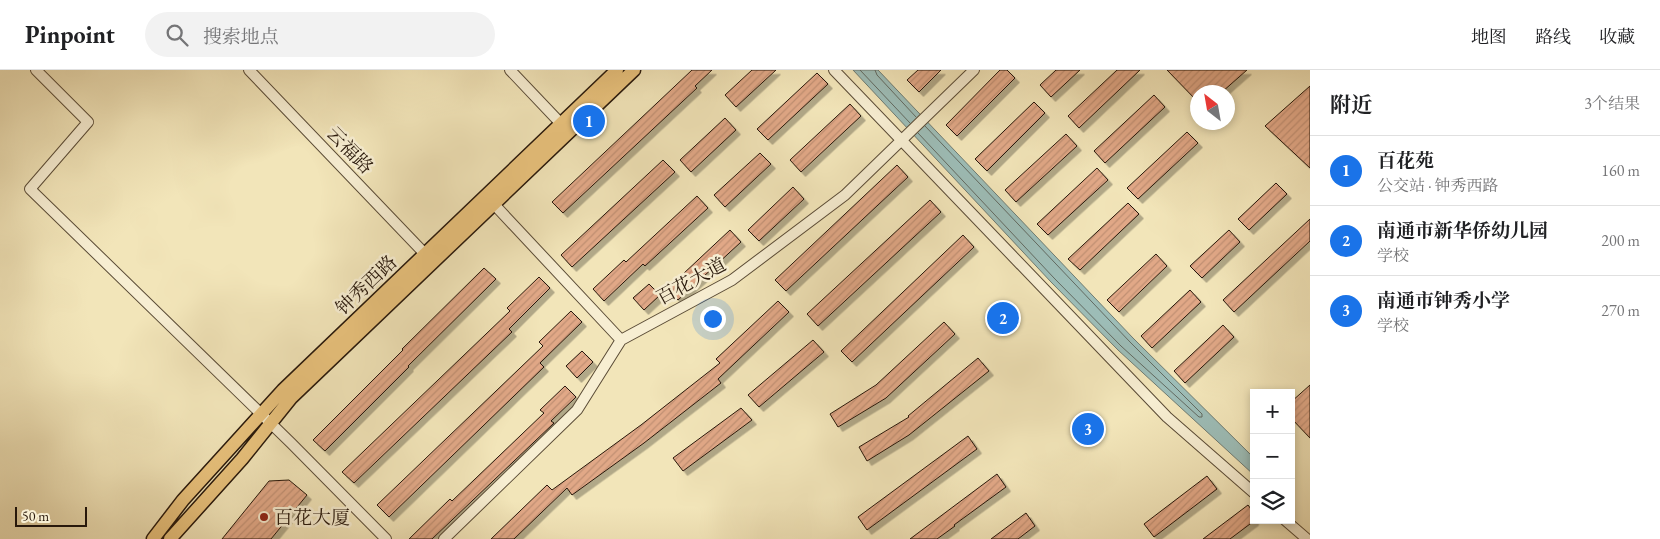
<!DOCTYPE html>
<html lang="zh">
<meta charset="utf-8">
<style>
:root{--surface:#fff;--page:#f2f2f2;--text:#202124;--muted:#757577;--line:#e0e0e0;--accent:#1a73e8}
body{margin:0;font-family:"EB Garamond","Noto Serif SC",serif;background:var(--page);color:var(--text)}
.controls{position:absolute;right:15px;bottom:15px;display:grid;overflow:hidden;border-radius:0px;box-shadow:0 2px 8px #0003}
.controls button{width:45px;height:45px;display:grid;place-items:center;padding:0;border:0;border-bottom:1px solid var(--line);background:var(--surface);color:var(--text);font:25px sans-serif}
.compass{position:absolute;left:1190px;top:15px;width:45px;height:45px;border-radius:50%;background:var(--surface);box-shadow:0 2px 8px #0003;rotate:329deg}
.scale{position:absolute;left:15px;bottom:12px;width:72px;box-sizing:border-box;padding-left:5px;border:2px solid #28180b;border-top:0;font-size:14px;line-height:18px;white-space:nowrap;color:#28180b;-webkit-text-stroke:4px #f7eed2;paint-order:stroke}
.you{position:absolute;left:712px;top:248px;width:18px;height:18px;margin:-12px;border:4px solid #fff;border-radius:50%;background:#1a73e8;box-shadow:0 0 0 8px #1a73e833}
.badge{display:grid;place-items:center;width:32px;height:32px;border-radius:50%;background:var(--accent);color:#fff;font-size:16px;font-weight:700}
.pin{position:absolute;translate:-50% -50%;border:2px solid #fff;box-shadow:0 1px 5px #0006}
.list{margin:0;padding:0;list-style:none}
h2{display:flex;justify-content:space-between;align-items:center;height:65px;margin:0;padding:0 20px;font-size:21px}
h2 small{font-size:16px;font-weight:400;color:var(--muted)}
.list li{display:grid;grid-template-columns:32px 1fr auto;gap:15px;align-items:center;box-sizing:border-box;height:70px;padding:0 20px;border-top:1px solid var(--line)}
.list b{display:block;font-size:19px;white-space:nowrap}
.list p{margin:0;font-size:16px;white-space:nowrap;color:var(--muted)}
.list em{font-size:16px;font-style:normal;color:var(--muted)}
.icon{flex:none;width:28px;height:28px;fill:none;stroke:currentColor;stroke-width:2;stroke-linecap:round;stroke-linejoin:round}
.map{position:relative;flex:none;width:1310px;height:469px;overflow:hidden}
header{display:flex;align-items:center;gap:30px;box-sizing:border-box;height:70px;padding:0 25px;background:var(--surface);border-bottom:1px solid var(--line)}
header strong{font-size:24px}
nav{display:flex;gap:28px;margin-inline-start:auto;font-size:18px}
.search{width:350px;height:45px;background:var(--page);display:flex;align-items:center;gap:12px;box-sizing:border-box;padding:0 18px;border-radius:28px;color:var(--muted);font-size:19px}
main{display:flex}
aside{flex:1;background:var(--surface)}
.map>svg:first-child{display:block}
.water{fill:#9dbdb7;stroke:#6e7b72}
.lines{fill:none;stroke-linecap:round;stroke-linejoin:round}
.shore{stroke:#626a61;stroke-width:1}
.building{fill:url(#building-hatch);stroke:#28180b;filter:url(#shadow)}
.minor-casing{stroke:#5a4b36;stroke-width:12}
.major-casing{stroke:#28180b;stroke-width:15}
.minor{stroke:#f7eed2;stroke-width:10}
.major{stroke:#e9c27c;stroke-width:12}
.poi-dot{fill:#8f2418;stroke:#f7eed2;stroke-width:2}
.labels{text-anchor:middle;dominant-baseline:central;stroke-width:5;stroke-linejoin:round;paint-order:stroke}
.street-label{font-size:19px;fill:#28180b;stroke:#f7eed2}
.poi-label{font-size:19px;fill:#28180b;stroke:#f7eed2;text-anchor:start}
</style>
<header>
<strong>Pinpoint</strong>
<div class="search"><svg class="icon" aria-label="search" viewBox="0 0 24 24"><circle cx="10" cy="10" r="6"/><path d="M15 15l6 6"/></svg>搜索地点</div>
<nav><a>地图</a><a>路线</a><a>收藏</a></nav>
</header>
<main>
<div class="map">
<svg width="1310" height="469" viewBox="0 0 1310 469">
<defs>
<pattern id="building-hatch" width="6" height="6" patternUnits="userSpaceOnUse" patternTransform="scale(1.25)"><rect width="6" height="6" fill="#e1a887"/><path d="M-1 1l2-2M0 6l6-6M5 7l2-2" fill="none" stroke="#c19073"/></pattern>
<filter id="shadow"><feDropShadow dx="4.5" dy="4.5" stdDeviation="0" flood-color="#0004"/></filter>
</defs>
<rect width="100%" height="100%" fill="#f2e5b9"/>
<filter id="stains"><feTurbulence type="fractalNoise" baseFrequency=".004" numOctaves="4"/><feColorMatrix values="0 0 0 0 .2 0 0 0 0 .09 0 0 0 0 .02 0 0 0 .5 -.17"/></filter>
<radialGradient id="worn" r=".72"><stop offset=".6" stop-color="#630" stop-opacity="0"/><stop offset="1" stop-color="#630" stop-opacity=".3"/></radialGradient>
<path class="water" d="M 853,0 L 878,0 L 1133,268 L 1254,388 L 1254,405 L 1118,280 L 1051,212 Z"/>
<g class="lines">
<path class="shore" d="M 860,0 L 910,53
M 875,0 L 877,5 L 916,47
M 918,63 L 1054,208 L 1121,276 L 1199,347 L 1202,347 L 1202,344 L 1130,272 L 925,56"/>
</g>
<path class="building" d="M 692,0 L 712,0 L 695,16 L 697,18 L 563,143 L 552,132 Z
M 752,0 L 776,0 L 736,37 L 725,25 Z
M 918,0 L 941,0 L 919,22 L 907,10 Z
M 1000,0 L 1007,0 L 1015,8 L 957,66 L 946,55 Z
M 1056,0 L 1080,0 L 1051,27 L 1040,15 Z
M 1117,0 L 1140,0 L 1079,58 L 1068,46 Z
M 1167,0 L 1247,0 L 1222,22 L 1198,22 L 1198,32 Z
M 817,3 L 828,14 L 768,70 L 757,59 Z
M 1310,16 L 1310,98 L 1265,56 Z
M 1154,25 L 1165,37 L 1105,93 L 1094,81 Z
M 1034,32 L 1045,43 L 987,101 L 975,89 Z
M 850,34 L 861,46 L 801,102 L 790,90 Z
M 725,48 L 736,60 L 691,102 L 680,90 Z
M 1187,62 L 1198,73 L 1138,129 L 1127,118 Z
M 1066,64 L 1077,76 L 1016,132 L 1005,120 Z
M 760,83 L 771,94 L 725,137 L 714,125 Z
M 663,90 L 675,102 L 572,197 L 561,185 Z
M 897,95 L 908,107 L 786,221 L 775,210 Z
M 1097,98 L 1108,110 L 1048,165 L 1037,154 Z
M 1276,113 L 1287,124 L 1249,160 L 1238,149 Z
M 793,117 L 804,129 L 759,171 L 748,160 Z
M 697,126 L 708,138 L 645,196 L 643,194 L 604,231 L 593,219 L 624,190 L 626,192 Z
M 930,130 L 941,142 L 818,256 L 807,244 Z
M 1128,133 L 1139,144 L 1080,200 L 1068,189 Z
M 1310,149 L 1310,171 L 1234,242 L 1223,230 Z
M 730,160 L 741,172 L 678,230 L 667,219 Z
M 1229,160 L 1240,172 L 1202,208 L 1190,196 Z
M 963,165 L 974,177 L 852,292 L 841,281 Z
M 1156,184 L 1167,196 L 1119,242 L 1107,230 Z
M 484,198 L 496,209 L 408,296 L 409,297 L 325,381 L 313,370 L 403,280 L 402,279 Z
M 539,207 L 550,218 L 509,259 L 512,262 L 354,413 L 342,402 L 510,241 L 507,238 Z
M 649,214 L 660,225 L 644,240 L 633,228 Z
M 1190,220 L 1201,232 L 1152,278 L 1141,266 Z
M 778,231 L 789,242 L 718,309 L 721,313 L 644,373 L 572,425 L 567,418 L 514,469 L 491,469 L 547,415 L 552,420 L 641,355 L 720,293 L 716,289 Z
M 571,241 L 582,252 L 540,293 L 544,297 L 389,447 L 377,435 L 543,276 L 539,272 Z
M 944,252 L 955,264 L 886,328 L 838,357 L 830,344 L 876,315 Z
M 1223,255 L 1234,267 L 1185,313 L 1174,301 Z
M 813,270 L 824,282 L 759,337 L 748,325 Z
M 582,281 L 593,292 L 577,308 L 566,296 Z
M 978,288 L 989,301 L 909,365 L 867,391 L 859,377 L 909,347 L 908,346 Z
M 1310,315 L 1310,368 L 1291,348 L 1291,332 Z
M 565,316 L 576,327 L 551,351 L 554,353 L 432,469 L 409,469 L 450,429 L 452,431 L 544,343 L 540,340 Z
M 741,338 L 752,350 L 683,401 L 673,388 Z
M 968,366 L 977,379 L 867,460 L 858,447 Z
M 997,404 L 1006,417 L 954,455 L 955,456 L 937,469 L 910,469 Z
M 1207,406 L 1217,419 L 1154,467 L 1144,454 Z
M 289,410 L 307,425 L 271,469 L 222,469 L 269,411 Z
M 1248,435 L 1254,443 L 1254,451 L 1230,469 L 1203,469 Z
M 1026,443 L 1035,456 L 1018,469 L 991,469 Z"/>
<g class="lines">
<g class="minor-casing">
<path id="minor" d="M 36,0 L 88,52 L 30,119 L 291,373 L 386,469
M 249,0 L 425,184
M 510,0 L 566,59
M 834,0 L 1167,347 L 1254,423
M 490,130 L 621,270
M 1285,450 L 1307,469
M 444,469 L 577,340 L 621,270 L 732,210 L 845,125 L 974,0"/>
</g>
<g class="major-casing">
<path id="major" d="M 153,469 L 183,430 L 283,320 L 617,0
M 170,469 L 242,389 L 291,328 L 634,0"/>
</g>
<use href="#minor" class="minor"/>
<use href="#major" class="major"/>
</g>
<circle class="poi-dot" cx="264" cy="447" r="5"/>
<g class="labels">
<g class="street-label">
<text transform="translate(350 80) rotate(46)">云福路</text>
<text transform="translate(691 211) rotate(-29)">百花大道</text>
<text transform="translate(366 215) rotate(-44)">钟秀西路</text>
</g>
<g class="poi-label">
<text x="274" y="447">百花大厦</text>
</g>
</g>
<rect width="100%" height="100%" filter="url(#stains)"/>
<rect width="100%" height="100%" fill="url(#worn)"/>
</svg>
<div class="controls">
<button>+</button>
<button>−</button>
<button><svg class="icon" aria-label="layers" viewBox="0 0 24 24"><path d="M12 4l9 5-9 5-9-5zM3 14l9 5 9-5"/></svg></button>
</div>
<svg class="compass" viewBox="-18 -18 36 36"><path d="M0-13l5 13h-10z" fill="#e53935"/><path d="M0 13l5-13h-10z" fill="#757577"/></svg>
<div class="scale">50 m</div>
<div class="you"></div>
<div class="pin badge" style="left:589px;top:51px">1</div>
<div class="pin badge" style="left:1003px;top:248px">2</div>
<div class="pin badge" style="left:1088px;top:359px">3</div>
</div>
<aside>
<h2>附近<small>3个结果</small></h2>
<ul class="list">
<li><span class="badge">1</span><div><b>百花苑</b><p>公交站 · 钟秀西路</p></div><em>160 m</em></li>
<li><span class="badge">2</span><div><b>南通市新华侨幼儿园</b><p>学校</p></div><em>200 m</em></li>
<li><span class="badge">3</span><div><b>南通市钟秀小学</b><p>学校</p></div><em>270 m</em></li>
</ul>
</aside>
</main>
